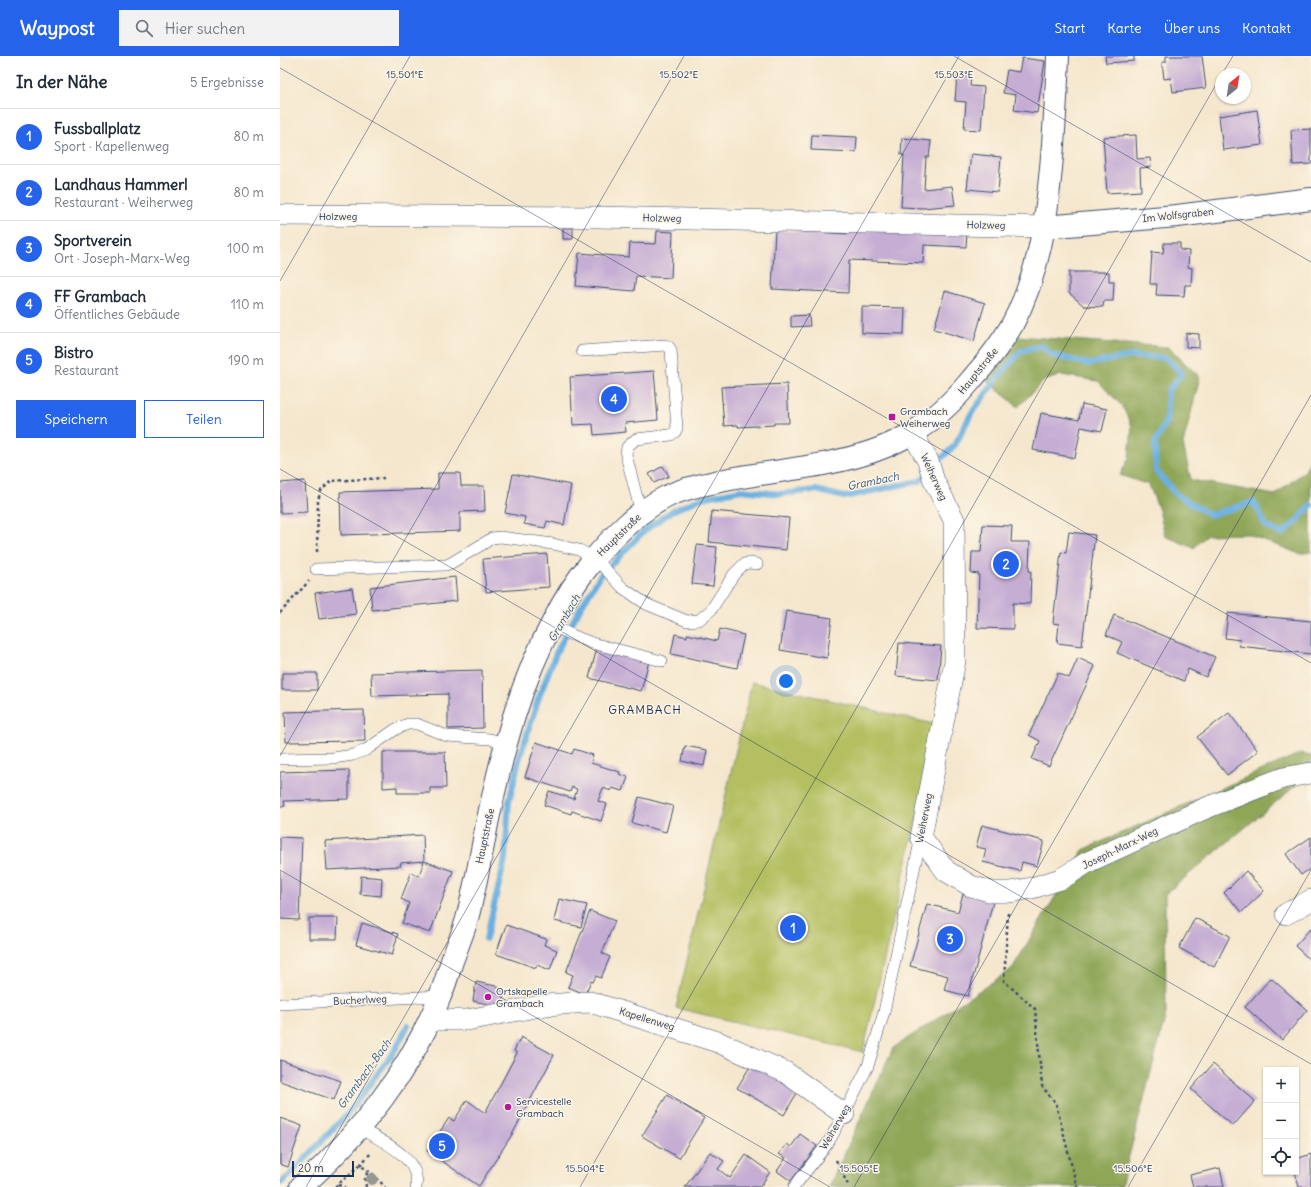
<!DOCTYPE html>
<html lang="de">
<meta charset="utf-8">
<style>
:root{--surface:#fff;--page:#f2f2f3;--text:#1f2937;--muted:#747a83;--line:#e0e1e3;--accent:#2563eb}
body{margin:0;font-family:Delius,sans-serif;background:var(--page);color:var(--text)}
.controls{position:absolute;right:12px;bottom:12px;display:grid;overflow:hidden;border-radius:0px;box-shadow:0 1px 3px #0004}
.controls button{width:36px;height:36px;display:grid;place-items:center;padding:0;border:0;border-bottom:1px solid var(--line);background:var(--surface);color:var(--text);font:20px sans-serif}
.compass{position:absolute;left:935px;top:12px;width:36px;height:36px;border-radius:50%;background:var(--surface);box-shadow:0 1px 3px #0004;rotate:30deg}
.scale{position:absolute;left:12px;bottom:10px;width:62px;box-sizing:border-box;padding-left:4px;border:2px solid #1b2f5e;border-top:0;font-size:11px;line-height:14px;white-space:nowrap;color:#1b2f5e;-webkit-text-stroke:3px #fcf5e5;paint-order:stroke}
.you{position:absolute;left:506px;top:625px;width:14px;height:14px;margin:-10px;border:3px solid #fff;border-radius:50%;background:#1a73e8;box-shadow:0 0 0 6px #1a73e833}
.badge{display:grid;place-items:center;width:26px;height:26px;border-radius:50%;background:var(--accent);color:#fff;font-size:13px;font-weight:700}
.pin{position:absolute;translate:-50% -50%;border:2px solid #fff;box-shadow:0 1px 4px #0006}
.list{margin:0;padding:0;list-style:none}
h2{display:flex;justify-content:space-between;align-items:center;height:52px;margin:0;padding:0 16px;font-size:17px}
h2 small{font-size:13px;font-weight:400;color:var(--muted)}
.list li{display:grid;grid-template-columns:26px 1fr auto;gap:12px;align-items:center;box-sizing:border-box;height:56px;padding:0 16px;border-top:1px solid var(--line)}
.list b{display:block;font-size:15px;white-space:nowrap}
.list p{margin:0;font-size:13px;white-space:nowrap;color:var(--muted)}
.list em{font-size:13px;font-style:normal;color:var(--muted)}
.actions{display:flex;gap:8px;padding:12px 16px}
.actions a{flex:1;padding:9px 0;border:1px solid var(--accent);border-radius:0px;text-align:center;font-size:14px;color:var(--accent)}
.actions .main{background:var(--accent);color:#fff}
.icon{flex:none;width:22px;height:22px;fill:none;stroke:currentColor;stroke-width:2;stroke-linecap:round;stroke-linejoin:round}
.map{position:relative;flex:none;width:1031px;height:1131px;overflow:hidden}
header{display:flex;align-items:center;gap:24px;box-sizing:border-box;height:56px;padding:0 20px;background:var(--accent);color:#fff}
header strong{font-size:19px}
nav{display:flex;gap:22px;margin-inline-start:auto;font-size:14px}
.search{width:280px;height:36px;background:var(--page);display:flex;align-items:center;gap:10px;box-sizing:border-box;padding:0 14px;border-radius:0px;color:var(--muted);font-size:15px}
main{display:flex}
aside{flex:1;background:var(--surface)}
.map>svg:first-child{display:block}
.green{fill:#b3bf61;stroke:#677760}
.forest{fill:#8ea657;stroke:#546a5a}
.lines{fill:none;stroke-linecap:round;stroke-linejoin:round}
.stream{stroke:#6bb0e1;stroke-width:6}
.building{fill:#c5add4}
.service-casing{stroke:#3c4b6f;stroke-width:12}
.minor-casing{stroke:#3c4b6f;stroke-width:22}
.tertiary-casing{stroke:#3c4b6f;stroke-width:24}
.secondary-casing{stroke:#3c4b6f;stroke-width:24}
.path{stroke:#3c4b6f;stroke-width:2.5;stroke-dasharray:3 3;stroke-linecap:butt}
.service{stroke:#fff;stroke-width:11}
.minor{stroke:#fff;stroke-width:21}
.tertiary{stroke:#fff;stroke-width:22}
.secondary{stroke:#fff;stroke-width:22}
.tree{fill:#969990}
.ticks{fill:none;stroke:#1b2f5e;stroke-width:1;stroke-opacity:0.45}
.poi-dot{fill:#b5179e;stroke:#fcf5e5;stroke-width:1.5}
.labels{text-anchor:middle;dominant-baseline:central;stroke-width:3;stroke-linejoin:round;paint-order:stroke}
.street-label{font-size:10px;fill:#1b2f5e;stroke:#fcf5e5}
.poi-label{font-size:10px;fill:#1b2f5e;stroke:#fcf5e5;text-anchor:start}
.water-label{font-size:11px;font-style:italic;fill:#335685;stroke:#fcf5e5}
.quarter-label{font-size:12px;letter-spacing:1px;fill:#1b2f5e;stroke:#fcf5e5}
.ticks-label{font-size:10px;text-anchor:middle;fill:#1b2f5e;stroke:#fcf5e5;stroke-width:3;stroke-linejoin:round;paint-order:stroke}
</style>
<header>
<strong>Waypost</strong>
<div class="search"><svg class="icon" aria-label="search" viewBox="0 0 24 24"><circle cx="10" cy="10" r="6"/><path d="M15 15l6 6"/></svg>Hier suchen</div>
<nav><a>Start</a><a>Karte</a><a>Über uns</a><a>Kontakt</a></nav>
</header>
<main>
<aside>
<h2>In der Nähe<small>5 Ergebnisse</small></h2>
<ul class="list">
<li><span class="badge">1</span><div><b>Fussballplatz</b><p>Sport · Kapellenweg</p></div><em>80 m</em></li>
<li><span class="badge">2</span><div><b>Landhaus Hammerl</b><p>Restaurant · Weiherweg</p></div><em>80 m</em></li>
<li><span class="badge">3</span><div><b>Sportverein</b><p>Ort · Joseph-Marx-Weg</p></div><em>100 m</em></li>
<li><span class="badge">4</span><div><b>FF Grambach</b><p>Öffentliches Gebäude</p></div><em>110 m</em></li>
<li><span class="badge">5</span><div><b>Bistro</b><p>Restaurant</p></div><em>190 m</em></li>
</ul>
<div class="actions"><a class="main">Speichern</a><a>Teilen</a></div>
</aside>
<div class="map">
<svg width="1031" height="1131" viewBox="0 0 1031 1131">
<rect width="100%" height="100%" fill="#fcf5e5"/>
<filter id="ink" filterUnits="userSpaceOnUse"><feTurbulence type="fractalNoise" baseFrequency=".025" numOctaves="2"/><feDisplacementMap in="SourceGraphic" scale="8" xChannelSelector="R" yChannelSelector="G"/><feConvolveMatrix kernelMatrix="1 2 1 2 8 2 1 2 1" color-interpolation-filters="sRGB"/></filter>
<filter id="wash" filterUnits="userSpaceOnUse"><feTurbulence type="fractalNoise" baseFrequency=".012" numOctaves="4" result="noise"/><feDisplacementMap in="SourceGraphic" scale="16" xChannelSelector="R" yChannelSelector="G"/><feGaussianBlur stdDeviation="0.9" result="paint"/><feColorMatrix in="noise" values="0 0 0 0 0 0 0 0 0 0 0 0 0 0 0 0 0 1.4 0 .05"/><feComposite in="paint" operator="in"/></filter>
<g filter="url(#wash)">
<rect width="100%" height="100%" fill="#f5e7cd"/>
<path class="green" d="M 472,626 L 658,669 L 583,996 L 396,952 Z"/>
<path class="forest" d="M 736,280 L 888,291 L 920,321 L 903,388 L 911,424 L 995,439 L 1025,415 L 1031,403 L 1031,496 L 1020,498 L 967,478 L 927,479 L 914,492 L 885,480 L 879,454 L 869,429 L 840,419 L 849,402 L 852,370 L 842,350 L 818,325 L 781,319 L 764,325 L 738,351 L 707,325 Z
M 1021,697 L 1031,700 L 1031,717 L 885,838 L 886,958 L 841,1131 L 549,1131 L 613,992 L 732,913 L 803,794 Z"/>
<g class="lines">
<path class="stream" d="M 654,410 L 675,389 L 691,358 L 716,324 L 741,295 L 762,290 L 772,299 L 809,308 L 850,300 L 886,302 L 902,317 L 888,335 L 886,365 L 875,387 L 876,415 L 897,439 L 930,459 L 974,446 L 986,470 L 1002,478 L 1017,465 L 1031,449
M 206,883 L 225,803 L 229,746 L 239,704 L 258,644 L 276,597 L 298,556 L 320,520 L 364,475 L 392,455 L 422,442 L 461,434 L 500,438 L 536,434 L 564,441 L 640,425 L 648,417
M 0,1127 L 8,1121 L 70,1055 L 115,994 L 128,969"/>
</g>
<g id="blocks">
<path class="building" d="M 825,0 L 854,0 L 854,5 L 826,7 Z
M 886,0 L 922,0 L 926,32 L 893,36 L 891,22 L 884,23 L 882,6 L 886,6 Z
M 742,2 L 765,5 L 757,57 L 734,54 L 736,39 L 723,37 L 727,14 L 739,16 Z
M 677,18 L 691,19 L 690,30 L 704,31 L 701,74 L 684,73 L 686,46 L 675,45 Z
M 977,54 L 982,89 L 943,94 L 939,60 Z
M 1031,73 L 1031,108 L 1013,109 L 1011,74 Z
M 532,79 L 577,81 L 576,96 L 531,94 Z
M 856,79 L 857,103 L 870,102 L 871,111 L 860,112 L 861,135 L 827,137 L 823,81 Z
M 622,82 L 651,85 L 649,101 L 646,101 L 644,133 L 672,130 L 675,149 L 643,152 L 621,151 L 624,99 L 621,99 Z
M 691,98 L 721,101 L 718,136 L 687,133 Z
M 283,172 L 293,172 L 293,183 L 283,183 Z
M 495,174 L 569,178 L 569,174 L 687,175 L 686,191 L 644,189 L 643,207 L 569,204 L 568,237 L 492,233 Z
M 377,175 L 393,176 L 391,222 L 356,220 L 354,235 L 296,230 L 299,197 L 349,201 L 350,187 L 376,188 Z
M 884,187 L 900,187 L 900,194 L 909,195 L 908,211 L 912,212 L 911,229 L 905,229 L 904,240 L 876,239 L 877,228 L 870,228 L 872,196 L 883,197 Z
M 789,216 L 829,216 L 829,225 L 834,225 L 833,245 L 824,245 L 823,251 L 804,250 L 789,237 Z
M 665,235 L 705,247 L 694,285 L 654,273 Z
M 582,251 L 625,252 L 624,278 L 582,277 Z
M 529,259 L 530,270 L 511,271 L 511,260 Z
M 906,277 L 919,278 L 919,292 L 906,291 Z
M 374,315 L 378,364 L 345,367 L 346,376 L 314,379 L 313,368 L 293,369 L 290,321 Z
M 507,328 L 509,367 L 494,367 L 494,369 L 458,371 L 458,369 L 444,370 L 441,331 Z
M 802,348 L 827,353 L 822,375 L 801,371 L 795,402 L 753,394 L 761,357 L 799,364 Z
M 383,410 L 389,420 L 374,427 L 369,418 Z
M 158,417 L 180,417 L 181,430 L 204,430 L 205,455 L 180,456 L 180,475 L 61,479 L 60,436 L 158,433 Z
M 233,418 L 291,429 L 284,469 L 267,465 L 265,472 L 244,468 L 245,461 L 225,457 Z
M 25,425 L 27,456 L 0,457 L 0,427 Z
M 432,455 L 509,462 L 506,494 L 429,486 Z
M 703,469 L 732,470 L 731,486 L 750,486 L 749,515 L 751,515 L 750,548 L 733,547 L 733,573 L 697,572 L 699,518 L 691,517 L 692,496 L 701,496 Z
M 789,476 L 815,479 L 802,590 L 777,587 L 779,568 L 773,567 L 781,496 L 786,497 Z
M 417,489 L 437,491 L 433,530 L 412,528 Z
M 267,498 L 269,531 L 206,536 L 203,503 Z
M 175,521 L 177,545 L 92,554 L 90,531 Z
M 72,532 L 76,558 L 39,563 L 35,537 Z
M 506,555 L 552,562 L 547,602 L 500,594 Z
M 948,557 L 1031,565 L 1031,598 L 959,590 L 960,584 L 945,582 Z
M 834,559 L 935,601 L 926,621 L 908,613 L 904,625 L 837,597 L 842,586 L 826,579 Z
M 440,573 L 464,579 L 457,612 L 391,598 L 395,578 L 407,581 L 407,578 L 437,585 Z
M 619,587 L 661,590 L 658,624 L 616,620 Z
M 317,592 L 369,605 L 361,635 L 309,622 Z
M 798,602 L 815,610 L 769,710 L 752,703 L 760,685 L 749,679 L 778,617 L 789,622 Z
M 202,614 L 203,672 L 168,673 L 168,638 L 92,640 L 91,617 Z
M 2,617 L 37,617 L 37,634 L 2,634 Z
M 84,654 L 85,685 L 6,686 L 5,656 Z
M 949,657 L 978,695 L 947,719 L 917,681 Z
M 256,686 L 292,698 L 294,693 L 313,699 L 311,707 L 340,716 L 339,718 L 348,721 L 343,735 L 332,732 L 331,735 L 323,732 L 318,745 L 327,748 L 321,765 L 292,755 L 291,758 L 264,749 L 269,735 L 294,743 L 297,733 L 292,731 L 290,736 L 245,721 Z
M 405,690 L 427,694 L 424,710 L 402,705 Z
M 103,696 L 165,696 L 166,732 L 150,732 L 150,737 L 117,737 L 117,731 L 103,732 Z
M 69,714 L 69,743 L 4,745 L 5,750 L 0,751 L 0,716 Z
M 359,741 L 393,750 L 386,776 L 352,767 Z
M 702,769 L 764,785 L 757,810 L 742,806 L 740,815 L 703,806 L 706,793 L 696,791 Z
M 143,779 L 144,805 L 120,807 L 121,810 L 47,814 L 45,785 Z
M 0,781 L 22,782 L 19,864 L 0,863 Z
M 1031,781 L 1031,812 L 1021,819 L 1006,798 Z
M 144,805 L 173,815 L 150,877 L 122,867 L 129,847 L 121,843 L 131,817 L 139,820 Z
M 966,815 L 984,835 L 962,856 L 944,837 Z
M 81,820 L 102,822 L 101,840 L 80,838 Z
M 683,838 L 713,846 L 688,940 L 664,934 L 668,920 L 630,910 L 647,848 L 678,856 Z
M 279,843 L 307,849 L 301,871 L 274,865 Z
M 310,855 L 335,865 L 322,897 L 330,901 L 321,922 L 316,920 L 313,926 L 311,925 L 305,938 L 288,931 L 293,919 L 286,916 Z
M 29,862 L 58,862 L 57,883 L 29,883 Z
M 915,862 L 950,880 L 934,911 L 899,892 Z
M 82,867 L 118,878 L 112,899 L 76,889 Z
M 226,869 L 266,883 L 264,889 L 277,894 L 270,914 L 257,909 L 256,912 L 216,898 Z
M 1031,872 L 1031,905 L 1015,890 Z
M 991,922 L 1027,954 L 1002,984 L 965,951 Z
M 196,926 L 216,930 L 224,936 L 222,946 L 213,949 L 193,945 Z
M 241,981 L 274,999 L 233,1077 L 199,1130 L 147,1095 L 169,1062 L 174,1065 L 187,1044 L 205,1057 L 237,997 L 234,995 Z
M 0,1004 L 61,1025 L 54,1044 L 0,1025 Z
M 933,1008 L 975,1045 L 953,1070 L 911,1033 Z
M 471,1009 L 518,1035 L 504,1059 L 457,1032 Z
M 387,1039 L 424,1062 L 399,1102 L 362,1080 Z
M 0,1062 L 22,1070 L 8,1111 L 0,1108 Z
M 520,1078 L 537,1090 L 511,1125 L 497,1115 L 506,1102 L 499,1098 L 507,1088 L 511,1091 Z
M 430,1096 L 444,1105 L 438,1113 L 450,1122 L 466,1099 L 490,1116 L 480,1131 L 405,1131 Z
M 1031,1098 L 1031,1131 L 1019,1131 L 1015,1116 L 1016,1116 L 1016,1103 Z
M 940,1112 L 944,1131 L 913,1131 L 910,1119 Z"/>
</g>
</g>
<g filter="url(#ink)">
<use href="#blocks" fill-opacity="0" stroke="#3c4b6f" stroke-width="1"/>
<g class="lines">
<g class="service-casing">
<path id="service" d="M 302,295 L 385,289 L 389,291 L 391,294 L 397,372 L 395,376 L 391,379 L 356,383 L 347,391 L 346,399 L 361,457
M 36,513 L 166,509 L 171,507 L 206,486 L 212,482 L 221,481 L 273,488 L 299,494 L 315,502 L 343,532 L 366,548 L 407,565 L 419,564 L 431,554 L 454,518 L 464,508 L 469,507 L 477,508
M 271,569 L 292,579 L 312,587 L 382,605
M 0,703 L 53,702 L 73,699 L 86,694 L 116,673 L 128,668 L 137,668 L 167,680 L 210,683 L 226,687
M 0,948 L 160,940
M 79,1072 C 100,1084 142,1102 136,1131
M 514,1131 L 548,1087 L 564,1058 L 588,1010 L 604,956 L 641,781"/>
</g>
<g class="minor-casing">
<path id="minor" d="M 0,159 L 318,161 L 764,171
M 633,378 L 648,405 L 654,425 L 674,464 L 675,605 L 641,781 L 666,815 L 691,830 L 712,836 L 730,836 L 752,832 L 781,823 L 808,806 L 926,752 L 1003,722 L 1031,717
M 1006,858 L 1031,844
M 150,964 L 187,964 L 266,949 L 310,946 L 438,986 L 505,1016 L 564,1058"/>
</g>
<g class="tertiary-casing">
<path id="tertiary" d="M 764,171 L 897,160 L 1031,143"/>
</g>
<g class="secondary-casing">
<path id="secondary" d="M 21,1131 C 79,1079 132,1013 160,940 C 165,929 168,917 172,905 C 177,891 183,877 187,863 C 195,832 201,800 207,768 C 222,697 239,628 274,564 C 284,544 296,525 310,508 C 332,481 357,455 388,440 C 402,433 416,430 431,427 C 469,418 509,415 548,407 C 611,395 651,373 692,323 C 707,306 721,288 732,269 C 762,213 768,151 773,89 C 775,59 777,30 778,0"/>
</g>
<path class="path" d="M 37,496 L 38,444 L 41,435 L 51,425 L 104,422
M 0,557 L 29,525
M 728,857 L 724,925 L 755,953 L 762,1030 L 776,1048 L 797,1131
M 556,1104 L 569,1131
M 80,1109 L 92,1096
M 58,1129 L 65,1131
M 55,1131 L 80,1109 L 93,1118 L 105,1131
M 86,1131 L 85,1123 L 88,1114"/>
<use href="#service" class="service"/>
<use href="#minor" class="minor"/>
<use href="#tertiary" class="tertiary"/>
<use href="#secondary" class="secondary"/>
</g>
<circle class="tree" cx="92" cy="1123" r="6"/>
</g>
<path class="ticks" d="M 674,0 L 1031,206M 0,12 L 1031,607M 942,18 L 953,0M 0,225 L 130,0M 0,413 L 1031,1008M 0,700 L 404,0M 0,814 L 550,1131M 26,1131 L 679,0M 300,1131 L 941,20M 574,1131 L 1031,339M 848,1131 L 1031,814"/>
<g class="poi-dot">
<rect x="608" y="357" width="8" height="8" rx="2"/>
<circle cx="208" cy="941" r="4"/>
<circle cx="228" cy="1051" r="4"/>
</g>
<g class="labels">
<g class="street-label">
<text transform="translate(898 159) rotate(-6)">Im Wolfsgraben</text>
<text x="58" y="160">Holzweg</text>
<text transform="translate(382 162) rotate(1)">Holzweg</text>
<text transform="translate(706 169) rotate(1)">Holzweg</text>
<text transform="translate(698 315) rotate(-51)">Hauptstraße</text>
<text transform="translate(654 421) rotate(66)">Weiherweg</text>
<text transform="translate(339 479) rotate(-44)">Hauptstraße</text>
<text transform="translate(644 762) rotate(-79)">Weiherweg</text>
<text transform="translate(205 780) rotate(-78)">Hauptstraße</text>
<text transform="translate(840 792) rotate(-26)">Joseph-Marx-Weg</text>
<text transform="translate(80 944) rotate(-3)">Bucherlweg</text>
<text transform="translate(367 963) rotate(17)">Kapellenweg</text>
<text transform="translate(555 1071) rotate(-60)">Weiherweg</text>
</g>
<g class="poi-label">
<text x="620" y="355">Grambach<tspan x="620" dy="12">Weiherweg</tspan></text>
<text x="216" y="935">Ortskapelle<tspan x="216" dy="12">Grambach</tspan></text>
<text x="236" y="1045">Servicestelle<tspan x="236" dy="12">Grambach</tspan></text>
</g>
<g class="water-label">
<text transform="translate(593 425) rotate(-12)">Grambach</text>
<text transform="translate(284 562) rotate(-60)">Grambach</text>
<text transform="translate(84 1018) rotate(-54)">Grambach-Bach</text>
</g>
<g class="quarter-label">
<text x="365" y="653">GRAMBACH</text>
</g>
</g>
<g class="ticks-label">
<text x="674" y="22">15.503°E</text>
<text x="125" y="22">15.501°E</text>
<text x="399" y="22">15.502°E</text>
<text x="305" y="1116">15.504°E</text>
<text x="579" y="1116">15.505°E</text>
<text x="853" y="1116">15.506°E</text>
</g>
</svg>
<div class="controls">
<button>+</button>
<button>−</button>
<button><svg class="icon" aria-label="locate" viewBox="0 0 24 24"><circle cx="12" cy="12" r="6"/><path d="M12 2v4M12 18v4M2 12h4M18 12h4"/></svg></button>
</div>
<svg class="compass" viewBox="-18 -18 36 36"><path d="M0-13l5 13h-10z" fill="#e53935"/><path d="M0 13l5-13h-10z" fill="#747a83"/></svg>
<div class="scale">20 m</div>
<div class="you"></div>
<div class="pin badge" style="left:513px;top:872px">1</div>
<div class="pin badge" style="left:726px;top:508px">2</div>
<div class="pin badge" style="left:670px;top:883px">3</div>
<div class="pin badge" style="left:334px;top:343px">4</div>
<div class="pin badge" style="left:162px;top:1090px">5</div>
</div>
</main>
